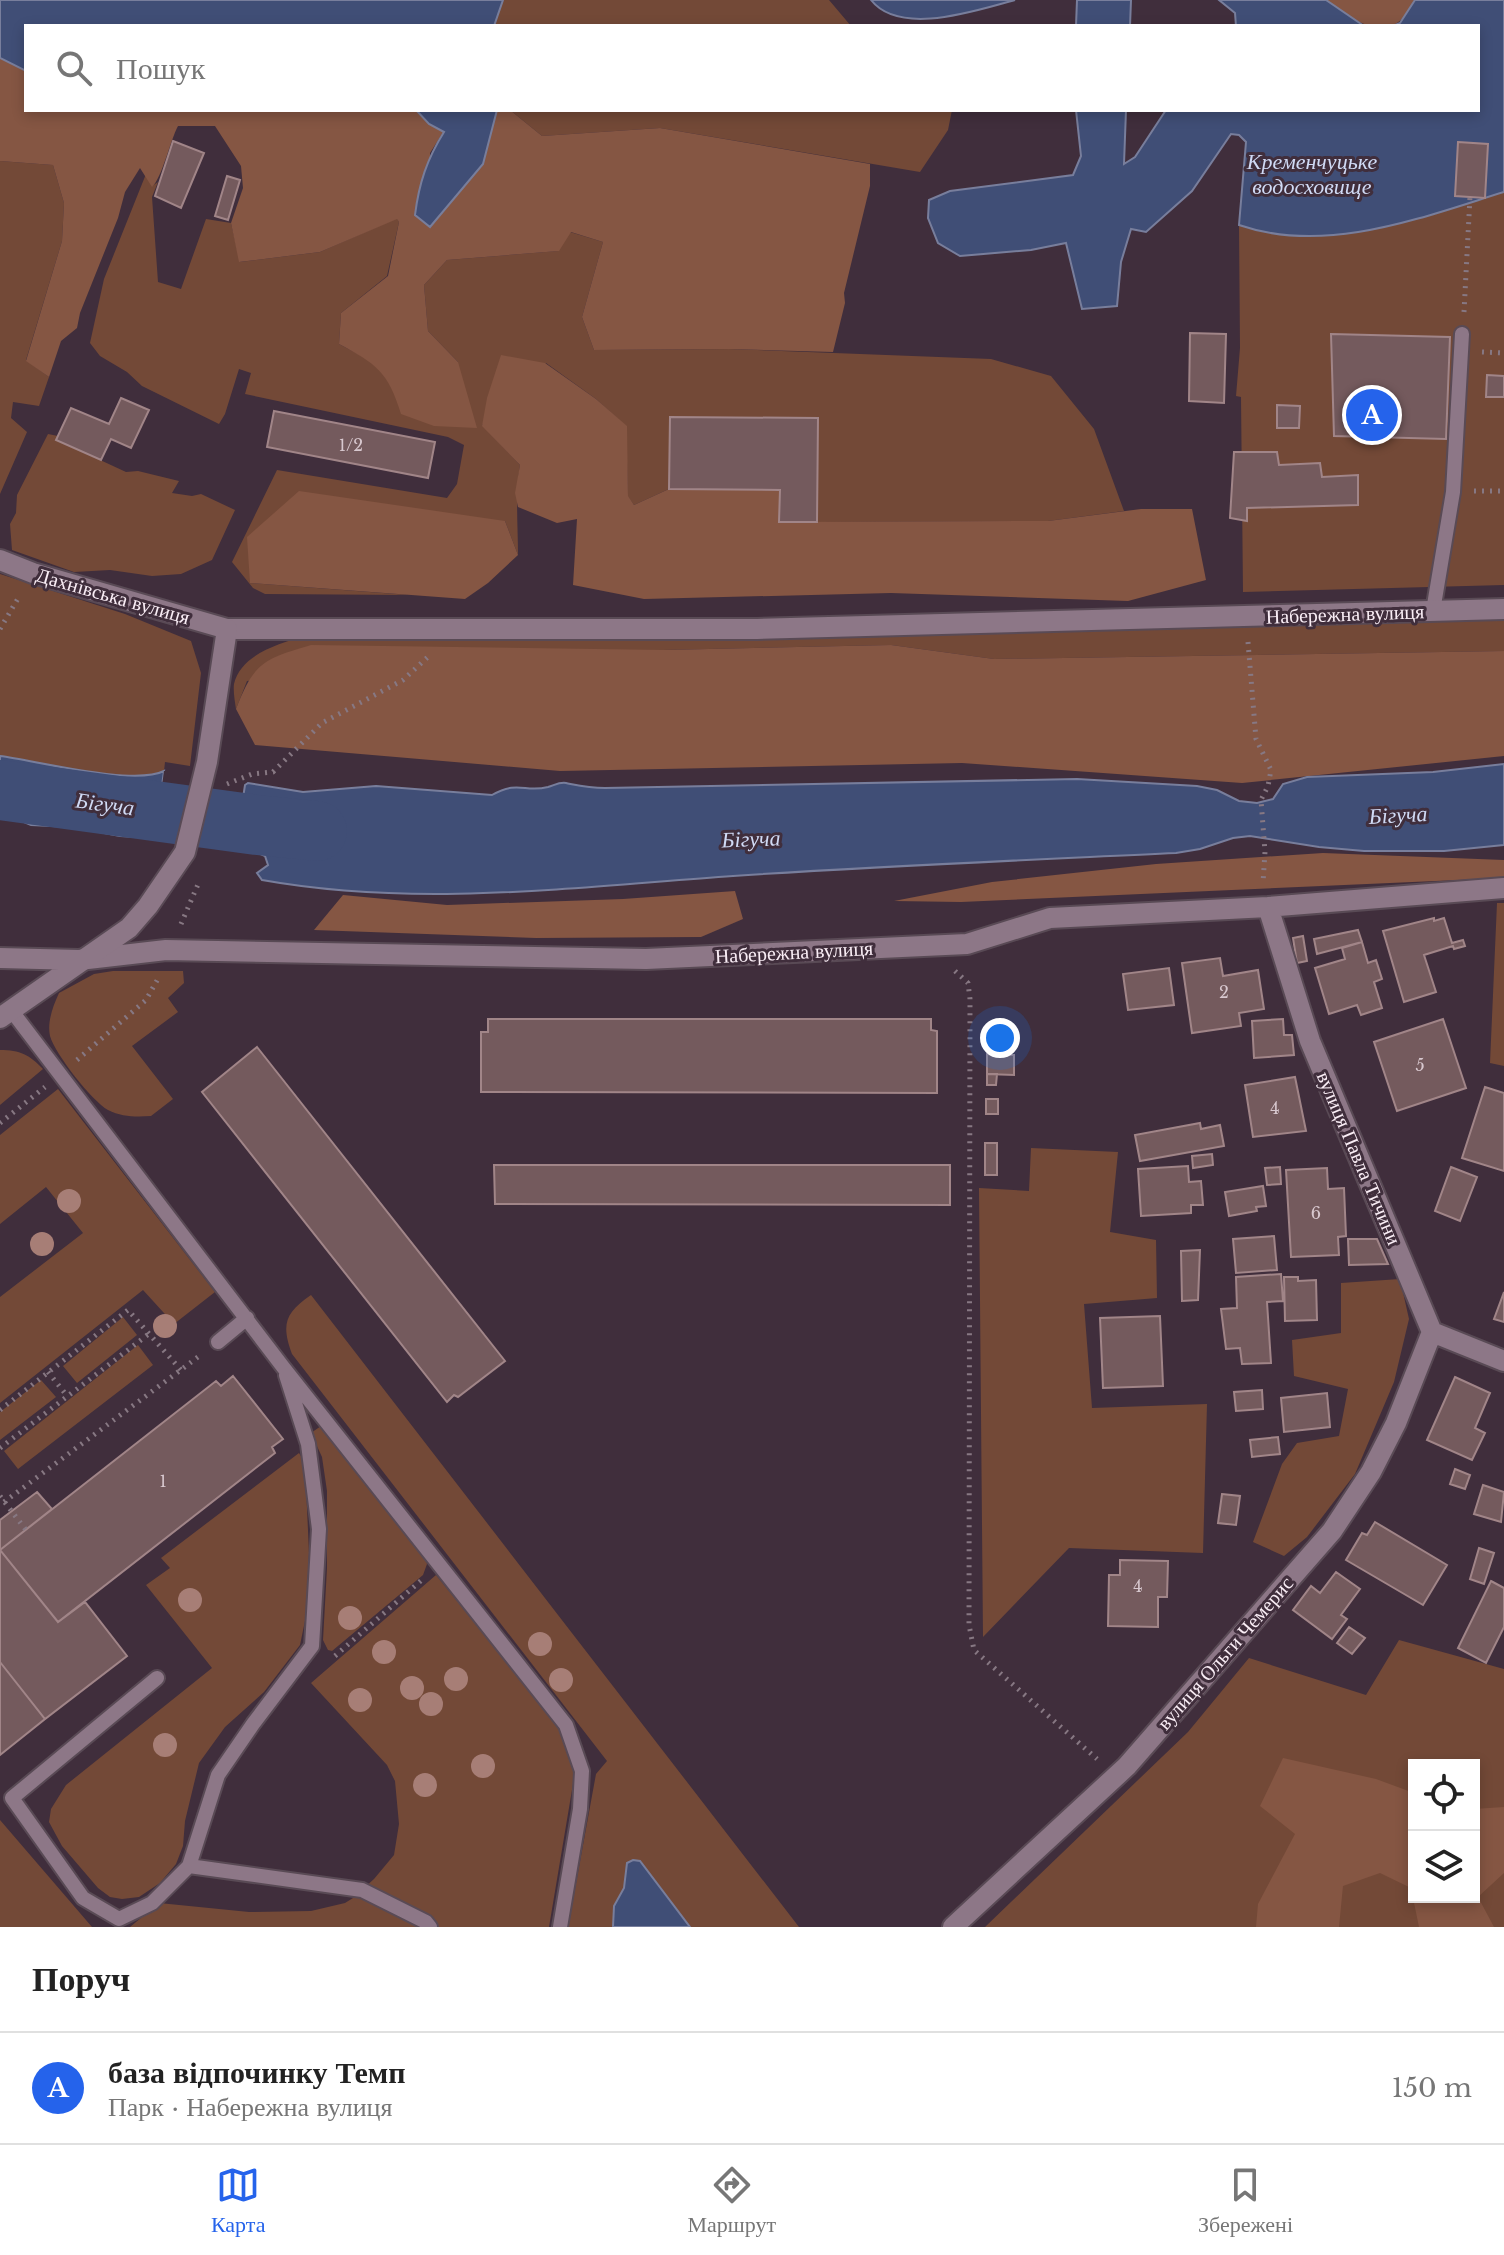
<!DOCTYPE html>
<html lang="uk">
<meta charset="utf-8">
<style>
:root{--surface:#fff;--page:#f2f2f2;--text:#222;--muted:#767676;--line:#e0e0e0;--accent:#2563eb}
body{margin:0;font-family:"Libre Baskerville",serif;background:var(--page);color:var(--text)}
.controls{position:absolute;right:24px;bottom:24px;display:grid;overflow:hidden;border-radius:0px;box-shadow:0 4px 12px #0003}
.controls button{width:72px;height:72px;display:grid;place-items:center;padding:0;border:0;border-bottom:2px solid var(--line);background:var(--surface);color:var(--text);font:40px sans-serif}
.you{position:absolute;left:1000px;top:1038px;width:28px;height:28px;margin:-20px;border:6px solid #fff;border-radius:50%;background:#1a73e8;box-shadow:0 0 0 12px #1a73e833}
.badge{display:grid;place-items:center;width:52px;height:52px;border-radius:50%;background:var(--accent);color:#fff;font-size:26px;font-weight:700}
.pin{position:absolute;translate:-50% -50%;border:4px solid #fff;box-shadow:0 2px 8px #0006}
.list{margin:0;padding:0;list-style:none}
h2{display:flex;justify-content:space-between;align-items:center;height:104px;margin:0;padding:0 32px;font-size:34px}
h2 small{font-size:26px;font-weight:400;color:var(--muted)}
.list li{display:grid;grid-template-columns:52px 1fr auto;gap:24px;align-items:center;box-sizing:border-box;height:112px;padding:0 32px;border-top:2px solid var(--line)}
.list b{display:block;font-size:30px;white-space:nowrap}
.list p{margin:0;font-size:26px;white-space:nowrap;color:var(--muted)}
.list em{font-size:26px;font-style:normal;color:var(--muted)}
.icon{flex:none;width:44px;height:44px;fill:none;stroke:currentColor;stroke-width:2;stroke-linecap:round;stroke-linejoin:round}
.map{position:relative;flex:none;width:1504px;height:1927px;overflow:hidden}
.search{position:absolute;background:var(--surface);box-shadow:0 4px 12px #0003;left:24px;right:24px;top:24px;height:88px;display:flex;align-items:center;gap:20px;box-sizing:border-box;padding:0 28px;border-radius:0px;color:var(--muted);font-size:30px}
.sheet{height:216px;background:var(--surface)}
nav{display:flex;justify-content:space-around;align-items:center;box-sizing:border-box;height:112px;border-top:2px solid var(--line);background:var(--surface);font-size:22px;color:var(--muted)}
nav a{display:grid;justify-items:center;gap:4px}
nav .on{color:var(--accent)}
.map>svg:first-child{display:block}
.green{fill:#734937;fill-rule:evenodd}
.forest{fill:#855643}
.water{fill:#404e76;stroke:#787e9c;stroke-width:2}
.pier{fill:#402e3c}
.lines{fill:none;stroke-linecap:round;stroke-linejoin:round}
.river{stroke:#404e76;stroke-width:60}
.building{fill:#745a5d;stroke:#a18588;stroke-width:2}
.lane-casing{stroke:#594a55;stroke-width:18}
.street-casing{stroke:#594a55;stroke-width:24}
.secondary-casing{stroke:#594a55;stroke-width:24}
.path{stroke:#877883;stroke-width:5;stroke-dasharray:2 6;stroke-linecap:butt}
.lane{stroke:#8d7787;stroke-width:14}
.street{stroke:#8d7787;stroke-width:20}
.secondary{stroke:#8d7787;stroke-width:20}
.tree{fill:#a77e76}
.labels{text-anchor:middle;dominant-baseline:central;stroke-width:6;stroke-linejoin:round;paint-order:stroke}
.number-label{font-size:16px;fill:#d8c8cf}
.street-label{font-size:20px;fill:#f9edf5;stroke:#402e3c}
.water-label{font-size:22px;font-style:italic;fill:#d0daf5;stroke:#402e3c}
</style>
<div class="map">
<svg width="1504" height="1927" viewBox="0 0 1504 1927">
<rect width="100%" height="100%" fill="#402e3c"/>
<path class="green" d="M 503,0 L 829,0 L 851,26 L 494,26 Z
M 510,110 L 952,110 L 948,130 L 920,172 L 660,128 L 542,136 Z
M 0,161 L 53,165 L 64,203 L 62,241 L 26,360 L 49,377 L 39,406 L 13,402 L 11,418 L 27,432 L 0,494 Z
M 146,174 L 152,186 L 158,182 L 152,197 L 158,282 L 181,289 L 206,219 L 231,223 L 240,262 L 320,252 L 397,218 L 399,222 L 387,276 L 341,313 L 339,344 L 375,363 L 394,389 L 458,362 L 428,331 L 424,285 L 447,260 L 558,251 L 570,232 L 603,242 L 582,317 L 594,350 L 729,349 L 991,359 L 1051,376 L 1094,429 L 1124,511 L 1048,521 L 817,522 L 817,418 L 670,417 L 669,489 L 634,505 L 628,497 L 626,426 L 596,399 L 546,363 L 482,425 L 520,465 C 515,495 518,524 518,555 L 505,521 L 250,583 L 409,595 L 265,594 L 253,588 L 232,562 L 277,470 L 447,498 L 457,484 L 464,445 L 448,437 L 245,394 L 251,373 L 239,369 L 225,414 L 219,424 L 142,386 L 127,372 L 100,356 L 90,343 L 104,279 Z
M 1504,192 L 1504,585 L 1243,592 L 1241,397 L 1236,396 L 1240,348 L 1239,225 C 1326,255 1421,218 1504,192 Z
M 48,434 L 58,436 L 57,440 L 126,472 L 138,471 L 179,481 L 172,493 L 192,496 L 201,494 L 235,510 L 212,560 L 181,574 L 152,576 L 110,570 L 74,572 L 12,550 L 10,524 L 16,513 L 17,495 Z
M 0,574 L 125,614 L 191,641 L 201,673 L 190,766 L 165,762 L 164,771 C 134,786 37,761 0,756 Z
M 1504,619 L 1504,651 L 994,659 L 891,645 L 664,650 L 247,681 L 236,709 C 235,702 233,691 234,684 C 241,654 279,644 304,636 L 941,635 Z
M 1497,903 L 1504,903 L 1504,1066 L 1490,1063 Z
M 113,971 L 183,971 L 184,983 L 168,998 L 178,1012 L 132,1046 L 173,1099 L 151,1116 C 136,1117 122,1117 108,1110 C 92,1101 55,1054 50,1036 C 47,1022 53,1006 59,993 L 94,974 Z
M 0,1050 C 20,1050 30,1055 43,1069 L 0,1105 Z
M 58,1089 L 215,1292 L 174,1324 L 143,1290 L 0,1403 L 0,1297 L 83,1233 L 46,1187 L 0,1224 L 0,1135 Z
M 1031,1148 L 1118,1152 L 1110,1232 L 1156,1240 L 1157,1298 L 1084,1304 L 1092,1408 L 1207,1404 L 1203,1553 L 1069,1548 L 983,1637 L 979,1188 L 1029,1191 Z
M 1400,1279 L 1409,1319 L 1394,1382 L 1355,1474 L 1307,1537 L 1284,1556 L 1253,1542 L 1282,1464 L 1297,1443 L 1339,1436 L 1348,1389 L 1294,1376 L 1292,1340 L 1341,1333 L 1341,1283 Z
M 311,1295 L 799,1927 L 568,1927 L 596,1774 L 607,1761 L 292,1354 C 281,1324 285,1313 311,1295 Z
M 123,1317 L 137,1335 L 77,1383 L 63,1366 Z
M 138,1345 L 153,1365 L 18,1469 L 4,1451 Z
M 41,1380 L 56,1397 L 0,1440 L 0,1412 Z
M 321,1426 L 426,1559 L 427,1564 L 423,1575 L 332,1651 L 328,1650 L 323,1640 L 327,1568 L 327,1491 L 322,1457 L 311,1433 Z
M 299,1453 L 305,1463 L 309,1553 L 306,1616 L 300,1645 L 264,1692 L 225,1727 L 199,1763 L 185,1821 L 183,1846 L 176,1864 L 160,1883 L 139,1897 L 122,1899 L 110,1897 L 98,1888 L 62,1846 L 49,1822 L 51,1809 L 66,1785 L 212,1668 L 146,1585 L 170,1568 L 161,1558 Z
M 436,1575 L 558,1725 L 570,1745 L 575,1772 L 549,1927 L 130,1927 L 159,1903 L 249,1912 L 311,1911 L 345,1903 L 353,1898 L 374,1879 L 394,1855 L 399,1824 L 395,1781 L 387,1765 L 311,1683 Z
M 1399,1640 L 1504,1669 L 1504,1927 L 985,1927 L 1188,1732 L 1249,1658 L 1366,1695 ZM 1414,1765 L 1474,1765 L 1474,1897 L 1414,1897 Z
M 0,1820 L 92,1927 L 0,1927 Z"/>
<path class="forest" d="M 1326,0 L 1415,0 C 1392,48 1358,24 1326,0 Z
M 0,58 L 26,71 L 26,110 L 416,110 L 429,124 L 444,131 L 430,153 L 430,227 L 483,164 L 497,110 L 510,110 L 542,136 L 660,128 L 870,164 L 870,186 L 844,293 L 845,303 L 833,352 L 729,349 L 594,350 L 582,317 L 603,242 L 571,232 L 559,251 L 447,260 L 424,285 L 428,331 L 458,362 L 477,428 L 434,426 L 401,414 C 388,371 376,364 339,344 L 341,313 L 388,276 L 399,222 L 397,219 L 320,252 L 239,262 L 231,223 L 243,188 L 241,166 L 215,126 L 178,126 C 170,141 162,178 152,187 L 140,168 L 125,192 L 118,218 L 80,313 L 77,328 L 61,341 L 49,377 L 26,361 L 62,241 L 64,203 L 53,165 L 0,161 Z
M 501,355 L 545,363 L 596,399 L 627,426 L 628,496 L 634,505 L 669,489 L 780,490 L 780,522 L 1048,521 L 1141,509 L 1192,509 L 1206,580 L 1128,601 L 891,593 L 644,599 L 573,585 L 577,519 L 557,523 L 518,507 L 515,493 L 520,465 L 482,426 L 487,398 Z
M 299,491 L 505,521 L 518,555 L 488,583 L 465,599 L 250,583 L 247,537 Z
M 311,645 L 664,650 L 891,645 L 994,659 L 1504,651 L 1504,756 L 1242,783 L 962,763 L 560,771 L 255,745 L 236,709 C 254,662 264,659 311,645 Z
M 1323,853 L 1504,860 L 1504,878 L 961,902 L 894,901 L 992,882 L 1156,864 Z
M 735,891 L 743,919 L 701,937 L 536,938 L 314,930 L 343,895 L 447,905 L 623,899 Z
M 1283,1758 L 1376,1779 L 1414,1793 L 1414,1897 L 1474,1897 L 1474,1809 L 1504,1807 L 1504,1873 L 1478,1897 L 1494,1927 L 1419,1927 L 1411,1888 L 1380,1873 L 1343,1886 L 1339,1927 L 1256,1927 L 1258,1904 L 1295,1834 L 1260,1806 Z"/>
<path class="water" d="M 0,0 L 503,0 L 494,26 L 26,26 L 26,71 L 0,58 Z
M 871,0 L 1015,0 C 977,10 900,37 871,0 Z
M 1077,0 L 1131,0 L 1130,26 L 1076,26 Z
M 1219,0 L 1326,0 L 1364,26 L 1236,26 L 1235,13 Z
M 1415,0 L 1504,0 L 1504,192 C 1420,218 1326,255 1239,225 L 1246,142 L 1239,135 L 1231,134 L 1192,191 L 1146,232 L 1131,229 L 1121,262 L 1117,306 L 1082,309 L 1066,243 L 1031,250 L 960,256 L 938,243 L 928,218 L 929,200 L 950,191 L 1073,175 L 1081,156 L 1076,110 L 1126,110 L 1124,164 L 1135,157 L 1166,110 L 1478,110 L 1478,26 L 1393,26 L 1400,23 Z
M 416,110 L 497,110 L 483,164 L 430,227 L 415,215 C 419,183 427,159 444,132 L 429,124 Z
M 0,756 C 38,761 134,786 164,771 L 155,838 L 120,836 L 73,827 L 31,825 L 0,812 Z
M 1504,764 L 1504,845 L 1444,851 L 1364,851 L 1319,847 L 1250,836 L 1233,838 L 1200,849 L 1176,853 C 1028,860 881,866 733,876 C 577,887 418,908 262,880 L 257,873 L 268,865 L 265,856 L 236,843 L 245,785 L 248,783 L 303,792 L 376,786 L 492,795 C 519,780 524,793 548,787 C 555,785 559,782 566,783 C 581,786 589,788 605,788 L 1077,779 L 1197,786 L 1217,790 L 1239,801 L 1257,803 L 1273,799 L 1283,784 L 1307,777 L 1433,772 Z
M 633,1860 L 640,1861 L 690,1927 L 613,1927 L 614,1906 L 624,1888 L 627,1863 Z"/>
<path class="pier" d="M 164,771 L 168,771 L 159,838 L 155,838 Z"/>
<g class="lines">
<path class="river" d="M 0,790 L 257,825 L 317,831"/>
</g>
<path class="building" d="M 173,141 L 204,153 L 181,208 L 155,196 Z
M 1458,142 L 1488,144 L 1485,198 L 1455,196 Z
M 227,176 L 240,180 L 228,220 L 215,216 Z
M 1190,333 L 1226,334 L 1224,403 L 1189,401 Z
M 1331,334 L 1450,337 L 1446,439 L 1334,436 Z
M 1487,375 L 1504,376 L 1504,397 L 1486,397 Z
M 121,398 L 149,410 L 131,448 L 111,439 L 101,460 L 56,440 L 71,408 L 109,424 Z
M 1277,405 L 1300,406 L 1299,428 L 1277,428 Z
M 274,411 L 435,442 L 428,478 L 267,447 Z
M 670,417 L 818,418 L 817,522 L 779,522 L 780,490 L 669,489 Z
M 1234,452 L 1277,452 L 1279,465 L 1320,463 L 1322,477 L 1358,475 L 1358,505 L 1247,508 L 1247,521 L 1230,518 Z
M 1434,918 L 1434,921 L 1444,918 L 1452,943 L 1463,940 L 1465,946 L 1454,949 L 1453,946 L 1424,955 L 1436,992 L 1404,1002 L 1383,931 Z
M 1358,930 L 1362,942 L 1317,954 L 1314,939 Z
M 1303,936 L 1307,961 L 1297,963 L 1293,938 Z
M 1362,942 L 1368,963 L 1376,960 L 1382,979 L 1374,982 L 1382,1008 L 1361,1015 L 1357,1005 L 1329,1014 L 1315,968 L 1345,959 L 1342,948 Z
M 1220,958 L 1223,976 L 1258,970 L 1264,1009 L 1239,1013 L 1241,1026 L 1192,1033 L 1182,963 Z
M 1169,968 L 1174,1005 L 1128,1010 L 1123,974 Z
M 488,1019 L 931,1019 L 931,1030 L 937,1031 L 937,1093 L 481,1092 L 481,1032 L 488,1032 Z
M 1283,1019 L 1284,1035 L 1292,1035 L 1294,1055 L 1254,1058 L 1252,1021 Z
M 1443,1019 L 1466,1088 L 1397,1111 L 1374,1042 Z
M 257,1047 L 505,1361 L 458,1397 L 454,1395 L 447,1402 L 202,1092 Z
M 987,1054 L 1014,1055 L 1014,1075 L 987,1074 Z
M 987,1074 L 997,1074 L 996,1085 L 987,1085 Z
M 1295,1077 L 1306,1131 L 1253,1137 L 1245,1085 Z
M 1485,1087 L 1504,1093 L 1504,1171 L 1462,1158 Z
M 986,1099 L 998,1099 L 998,1114 L 986,1114 Z
M 1200,1123 L 1201,1129 L 1220,1125 L 1224,1146 L 1140,1161 L 1135,1135 Z
M 985,1143 L 997,1143 L 997,1175 L 985,1175 Z
M 1212,1154 L 1213,1165 L 1193,1168 L 1192,1156 Z
M 494,1165 L 950,1165 L 950,1205 L 495,1204 Z
M 1188,1166 L 1189,1182 L 1201,1181 L 1203,1205 L 1191,1205 L 1191,1213 L 1141,1216 L 1138,1169 Z
M 1280,1167 L 1281,1184 L 1267,1185 L 1265,1168 Z
M 1451,1167 L 1477,1177 L 1460,1221 L 1435,1211 Z
M 1327,1168 L 1328,1189 L 1344,1188 L 1346,1236 L 1338,1237 L 1339,1255 L 1291,1257 L 1286,1170 Z
M 1263,1186 L 1266,1206 L 1256,1207 L 1257,1211 L 1229,1216 L 1225,1192 Z
M 1274,1236 L 1277,1270 L 1236,1273 L 1233,1239 Z
M 1348,1239 L 1377,1239 L 1388,1264 L 1349,1265 Z
M 1200,1250 L 1198,1300 L 1182,1301 L 1181,1251 Z
M 1281,1274 L 1283,1301 L 1267,1302 L 1271,1363 L 1242,1364 L 1240,1348 L 1226,1349 L 1221,1309 L 1237,1308 L 1236,1277 Z
M 1284,1277 L 1298,1277 L 1298,1281 L 1316,1280 L 1317,1320 L 1285,1321 Z
M 1504,1292 L 1504,1322 L 1494,1319 Z
M 1160,1316 L 1163,1386 L 1103,1388 L 1100,1318 Z
M 233,1376 L 283,1439 L 272,1447 L 275,1453 L 58,1622 L 0,1550 L 216,1381 L 221,1386 Z
M 1455,1377 L 1490,1393 L 1475,1428 L 1485,1433 L 1472,1460 L 1427,1440 Z
M 1262,1390 L 1263,1409 L 1236,1411 L 1234,1392 Z
M 1327,1393 L 1330,1427 L 1284,1432 L 1281,1398 Z
M 1278,1437 L 1280,1454 L 1252,1457 L 1250,1440 Z
M 1455,1469 L 1470,1475 L 1465,1489 L 1450,1484 Z
M 1483,1485 L 1504,1492 L 1501,1522 L 1474,1514 Z
M 37,1492 L 52,1509 L 0,1550 L 0,1520 Z
M 1222,1494 L 1240,1496 L 1236,1525 L 1218,1523 Z
M 1375,1522 L 1447,1565 L 1423,1605 L 1346,1560 L 1362,1533 L 1367,1535 Z
M 1479,1548 L 1494,1553 L 1484,1584 L 1470,1579 Z
M 0,1550 L 58,1622 L 85,1602 L 127,1656 L 45,1719 L 0,1662 Z
M 1120,1560 L 1168,1561 L 1167,1597 L 1158,1597 L 1158,1627 L 1108,1626 L 1109,1575 L 1120,1575 Z
M 1336,1572 L 1360,1589 L 1341,1615 L 1347,1619 L 1332,1639 L 1293,1610 L 1311,1586 L 1320,1593 Z
M 1491,1581 L 1504,1588 L 1504,1627 L 1486,1663 L 1458,1648 Z
M 1349,1627 L 1365,1638 L 1352,1654 L 1337,1643 Z
M 0,1662 L 45,1719 L 0,1755 Z"/>
<g class="lines">
<g class="lane-casing">
<path id="lane" d="M 1433,611 L 1453,492 L 1462,334
M 11,1010 L 283,1367 L 566,1725 L 582,1771 L 580,1809 L 560,1927
M 218,1342 L 247,1318
M 157,1678 L 12,1798 L 83,1898 L 119,1919 L 152,1903 L 189,1866 L 218,1775 L 253,1724 L 312,1646 L 319,1529 L 308,1444 L 286,1375
M 189,1866 L 362,1890 L 426,1922 L 430,1927"/>
</g>
<g class="street-casing">
<path id="street" d="M 227,629 L 757,629 L 1504,609
M 1268,907 L 1310,1041 L 1432,1332 L 1504,1361
M 79,960 L 166,950 L 646,959 L 967,944 L 1050,918 L 1268,907 L 1504,888
M 953,1927 L 1127,1766 L 1332,1531 L 1371,1472 L 1396,1423 L 1432,1332"/>
</g>
<g class="secondary-casing">
<path id="secondary" d="M 0,560 L 33,573 L 227,629 L 207,762 L 185,852 L 148,906 L 129,928 L 0,1018
M 0,958 L 79,960"/>
</g>
<path class="path" d="M 1464,312 L 1470,197
M 1482,352 L 1504,353
M 1474,491 L 1504,491
M 0,629 L 20,595
M 1248,642 L 1256,739 L 1271,770 L 1268,786 L 1261,800 L 1265,852 L 1263,883
M 227,784 L 252,774 L 273,772 L 322,723 L 403,680 L 430,655
M 181,924 L 199,882
M 955,971 L 968,983 L 970,999 L 969,1625 L 974,1650 L 1097,1759
M 77,1060 L 146,1000 L 159,977
M 0,1123 L 45,1087
M 48,1372 L 68,1397
M 0,1410 L 128,1310 L 181,1370
M 0,1448 L 150,1333
M 0,1496 L 26,1530
M 4,1502 L 202,1354
M 335,1656 L 424,1578"/>
<use href="#lane" class="lane"/>
<use href="#street" class="street"/>
<use href="#secondary" class="secondary"/>
</g>
<g class="tree">
<circle cx="69" cy="1201" r="12"/>
<circle cx="42" cy="1244" r="12"/>
<circle cx="165" cy="1326" r="12"/>
<circle cx="190" cy="1600" r="12"/>
<circle cx="350" cy="1618" r="12"/>
<circle cx="540" cy="1644" r="12"/>
<circle cx="384" cy="1652" r="12"/>
<circle cx="456" cy="1679" r="12"/>
<circle cx="561" cy="1680" r="12"/>
<circle cx="412" cy="1688" r="12"/>
<circle cx="360" cy="1700" r="12"/>
<circle cx="431" cy="1704" r="12"/>
<circle cx="165" cy="1745" r="12"/>
<circle cx="483" cy="1766" r="12"/>
<circle cx="425" cy="1785" r="12"/>
</g>
<g class="labels">
<g class="number-label">
<text x="351" y="445">1/2</text>
<text x="1224" y="992">2</text>
<text x="1420" y="1065">5</text>
<text x="1275" y="1108">4</text>
<text x="1316" y="1213">6</text>
<text x="163" y="1481">1</text>
<text x="1138" y="1586">4</text>
</g>
<g class="street-label">
<text transform="translate(113 596) rotate(16)">Дахнівська вулиця</text>
<text transform="translate(1345 614) rotate(-2)">Набережна вулиця</text>
<text transform="translate(794 952) rotate(-3)">Набережна вулиця</text>
<text transform="translate(1359 1158) rotate(67)">вулиця Павла Тичини</text>
<text transform="translate(1225 1653) rotate(-49)">вулиця Ольги Чемерис</text>
</g>
<g class="water-label">
<text x="1312" y="161">Кременчуцьке<tspan x="1312" dy="25">водосховище</tspan></text>
<text transform="translate(105 804) rotate(8)">Бігуча</text>
<text transform="translate(1398 815) rotate(-3)">Бігуча</text>
<text transform="translate(751 839) rotate(-2)">Бігуча</text>
</g>
</g>
</svg>
<div class="controls">
<button><svg class="icon" aria-label="locate" viewBox="0 0 24 24"><circle cx="12" cy="12" r="6"/><path d="M12 2v4M12 18v4M2 12h4M18 12h4"/></svg></button>
<button><svg class="icon" aria-label="layers" viewBox="0 0 24 24"><path d="M12 4l9 5-9 5-9-5zM3 14l9 5 9-5"/></svg></button>
</div>
<div class="you"></div>
<div class="pin badge" style="left:1372px;top:415px">A</div>
<div class="search"><svg class="icon" aria-label="search" viewBox="0 0 24 24"><circle cx="10" cy="10" r="6"/><path d="M15 15l6 6"/></svg>Пошук</div>
</div>
<section class="sheet">
<h2>Поруч<small></small></h2>
<ul class="list">
<li><span class="badge">A</span><div><b>база відпочинку Темп</b><p>Парк · Набережна вулиця</p></div><em>150 m</em></li>
</ul>
</section>
<nav>
<a class="on"><svg class="icon" aria-label="map" viewBox="0 0 24 24"><path d="M3 6l6-2 6 2 6-2v14l-6 2-6-2-6 2zM9 4v14M15 6v14"/></svg>Карта</a>
<a><svg class="icon" aria-label="directions" viewBox="0 0 24 24"><path d="M12 3l9 9-9 9-9-9zM9 14v-3h6M13 9l2 2-2 2"/></svg>Маршрут</a>
<a><svg class="icon" aria-label="saved" viewBox="0 0 24 24"><path d="M7 4h10v16l-5-4-5 4z"/></svg>Збережені</a>
</nav>
